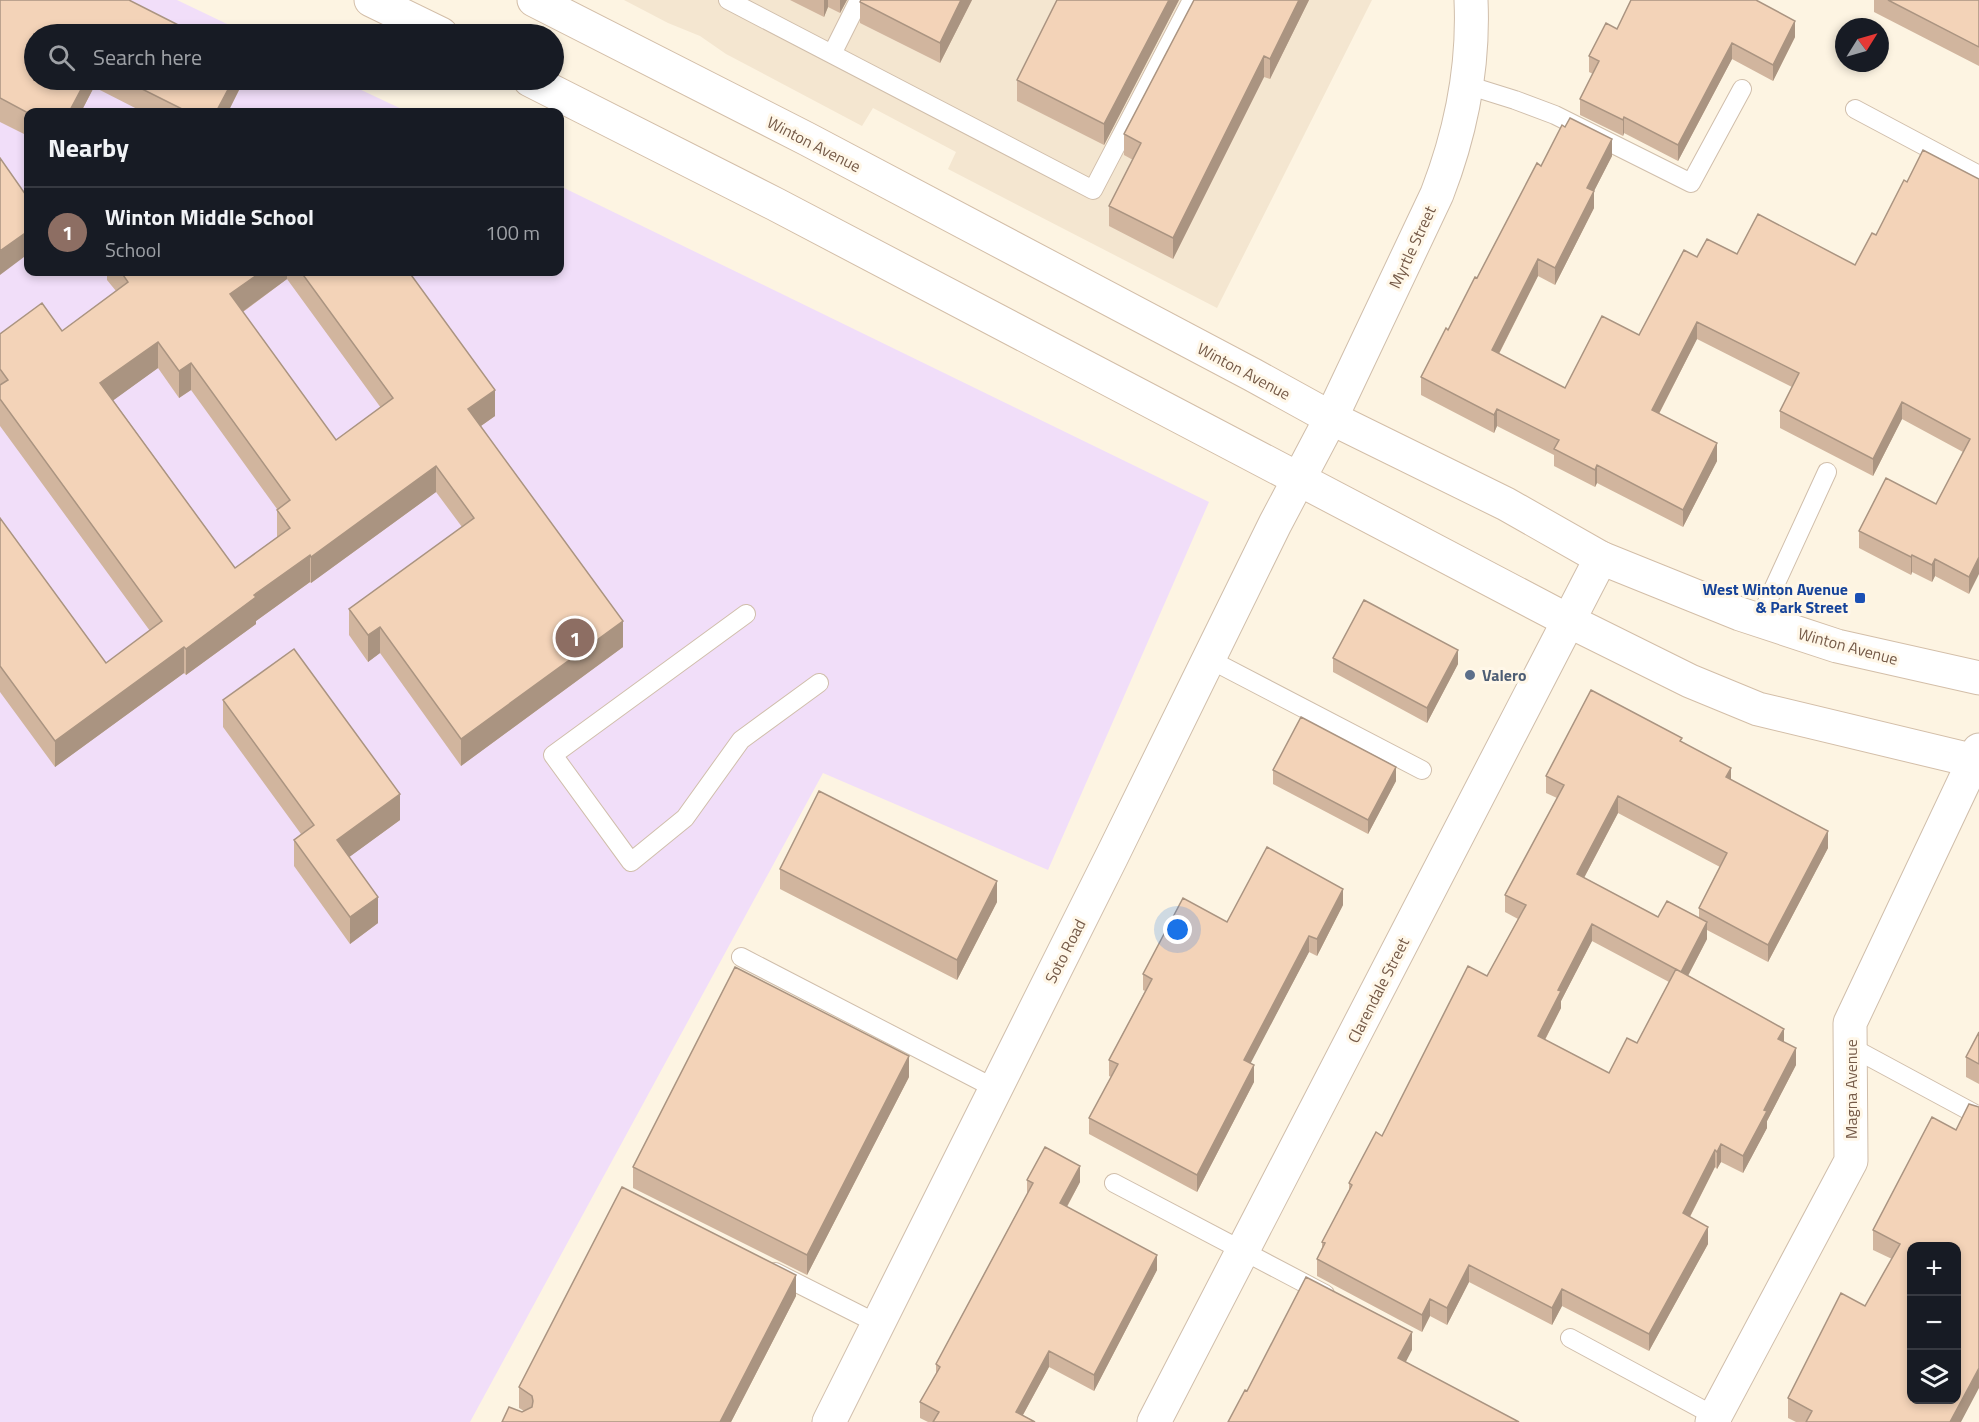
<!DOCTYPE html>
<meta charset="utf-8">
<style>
:root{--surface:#171b24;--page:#242831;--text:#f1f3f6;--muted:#9ea1a6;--line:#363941;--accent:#ea7143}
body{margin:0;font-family:"Titillium Web",sans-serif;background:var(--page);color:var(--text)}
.controls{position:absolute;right:18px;bottom:18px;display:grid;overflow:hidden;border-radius:12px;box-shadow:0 3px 9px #0003}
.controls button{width:54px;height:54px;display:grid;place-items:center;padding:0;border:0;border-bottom:2px solid var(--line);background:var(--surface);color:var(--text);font:30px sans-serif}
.compass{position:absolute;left:1835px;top:18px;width:54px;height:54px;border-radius:50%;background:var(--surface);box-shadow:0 3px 9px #0003;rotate:53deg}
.you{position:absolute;left:1178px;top:930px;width:21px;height:21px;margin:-15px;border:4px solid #fff;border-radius:50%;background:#1a73e8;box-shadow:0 0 0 9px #1a73e833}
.badge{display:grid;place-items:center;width:39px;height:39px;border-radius:50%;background:var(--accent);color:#fff;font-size:20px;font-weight:700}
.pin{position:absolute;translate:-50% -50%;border:3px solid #fff;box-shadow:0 2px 6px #0006}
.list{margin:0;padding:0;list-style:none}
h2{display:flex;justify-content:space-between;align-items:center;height:78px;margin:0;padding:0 24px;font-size:26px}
h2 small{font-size:20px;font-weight:400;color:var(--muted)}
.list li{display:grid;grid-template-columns:39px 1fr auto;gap:18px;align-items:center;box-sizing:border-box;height:90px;padding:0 24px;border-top:2px solid var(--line)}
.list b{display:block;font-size:22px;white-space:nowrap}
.list p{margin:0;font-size:20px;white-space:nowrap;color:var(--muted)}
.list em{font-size:20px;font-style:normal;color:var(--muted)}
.icon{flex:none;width:33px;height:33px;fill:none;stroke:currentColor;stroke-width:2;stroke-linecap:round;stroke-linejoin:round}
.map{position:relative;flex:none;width:1979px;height:1422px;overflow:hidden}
.search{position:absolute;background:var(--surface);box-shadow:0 3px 9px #0003;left:24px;top:24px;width:540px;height:66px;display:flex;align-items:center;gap:15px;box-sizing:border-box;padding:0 21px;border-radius:33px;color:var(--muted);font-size:22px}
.panel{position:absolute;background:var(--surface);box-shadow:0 3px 9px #0003;left:24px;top:108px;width:540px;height:168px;border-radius:12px}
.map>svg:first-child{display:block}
.residential{fill:#f4e6d0}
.education{fill:#f1def9}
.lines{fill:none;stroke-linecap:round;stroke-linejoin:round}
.service-casing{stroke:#d0beab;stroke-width:20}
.minor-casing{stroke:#d0beab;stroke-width:35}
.tertiary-casing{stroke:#d0beab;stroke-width:35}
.secondary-casing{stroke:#d3bea8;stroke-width:35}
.service{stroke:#fff;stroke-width:18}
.minor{stroke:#fff;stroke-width:33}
.tertiary{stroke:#fff;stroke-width:33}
.secondary{stroke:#fff;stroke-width:33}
.wall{fill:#d1b59e;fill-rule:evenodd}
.shaded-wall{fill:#aa9481}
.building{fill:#f3d3b8;stroke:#aa9481;stroke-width:1.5;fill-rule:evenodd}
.transit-dot{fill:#1a4fb4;stroke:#fff7e8;stroke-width:2}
.service-dot{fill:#5c6f8a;stroke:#fff7e8;stroke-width:2}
.labels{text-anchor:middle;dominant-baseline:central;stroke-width:6;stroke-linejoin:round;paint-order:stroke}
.street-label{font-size:16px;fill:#755a48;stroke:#fff7e8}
.transit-label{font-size:16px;font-weight:bold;fill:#164399;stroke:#fff7e8;text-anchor:end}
.service-label{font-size:16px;font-weight:bold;fill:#4e5e75;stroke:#fff7e8;text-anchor:start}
</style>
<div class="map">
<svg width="1979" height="1422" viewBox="0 0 1979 1422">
<rect width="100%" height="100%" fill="#fdf4e2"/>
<path class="residential" d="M 624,0 L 1372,0 L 1217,308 L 948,169 L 956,152 L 873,108 L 862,126 L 726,54 L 700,36 L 668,23 Z"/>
<path class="education" d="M 28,0 L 177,0 L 248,34 L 34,34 L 34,80 L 340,80 L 408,112 L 28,112 L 28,272 L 560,272 L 560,186 L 1209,502 L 1048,870 L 823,773 L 470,1422 L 0,1422 L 0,49 Z"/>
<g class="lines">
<g class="service-casing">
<path id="service" d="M 728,0 L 1093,190 L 1192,0
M 832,54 L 859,0
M 1467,85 L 1515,100 L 1555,115 L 1691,183 L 1742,89
M 1855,109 L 1979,175
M 746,614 L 553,755 L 631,862 L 685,818 L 741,740 L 819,683
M 1759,620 L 1827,472
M 1209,659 L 1422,770
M 741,957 L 996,1089
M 1851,1047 L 1979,1116
M 1114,1183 L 1325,1294
M 775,1272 L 878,1324
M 1570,1338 L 1722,1420"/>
</g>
<g class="minor-casing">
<path id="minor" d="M 1154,1422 L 1601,558
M 1712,1422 L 1851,1161 L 1850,1023 L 1979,750"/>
</g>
<g class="tertiary-casing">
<path id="tertiary" d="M 829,1422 L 1112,856 L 1275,524 L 1331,418 L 1437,194 C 1461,132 1474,67 1471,0"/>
</g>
<g class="secondary-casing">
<path id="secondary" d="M 371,0 L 441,34
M 534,0 L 807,139 L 1253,375 L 1331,418 L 1506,504 L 1601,558 L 1740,614 L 1837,646 L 1979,678
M 530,80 L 775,204 L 1569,621 L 1690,681 L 1758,709 L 1979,762"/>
</g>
<use href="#service" class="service"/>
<use href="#minor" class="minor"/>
<use href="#tertiary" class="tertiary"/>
<use href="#secondary" class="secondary"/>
</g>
<path class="wall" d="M 0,0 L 34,80 L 243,80 L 243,82 L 228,112 L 143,112 L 94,87 L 81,112 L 28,112 L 28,136 L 0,122 Z
M 790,0 L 847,0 L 840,13 L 828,7 L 824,17 Z
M 972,0 L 940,63 L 860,23 L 860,2 Z
M 1179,0 L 1104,145 L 1017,101 L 1017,80 Z
M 1194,0 L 1309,0 L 1270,79 L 1264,77 L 1173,259 L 1109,226 L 1109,206 L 1133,160 L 1124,155 L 1124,134 Z
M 1874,0 L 1979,0 L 1979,66 L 1874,12 Z
M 1617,29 L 1795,37 L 1773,81 L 1732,59 L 1678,161 L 1624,133 L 1623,136 L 1580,115 L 1580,99 L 1593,74 L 1589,72 L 1589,56 Z
M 1612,156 L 1594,191 L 1594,208 L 1555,285 L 1538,276 L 1499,354 L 1565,388 L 1639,335 L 1697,257 L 1737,254 L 1855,265 L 1876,235 L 1907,182 L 1979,179 L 1969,594 L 1935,576 L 1932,582 L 1912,572 L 1911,575 L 1859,548 L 1859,531 L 1936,504 L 1963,452 L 1902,419 L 1873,476 L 1780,428 L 1780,411 L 1792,387 L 1697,339 L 1659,414 L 1717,461 L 1683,527 L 1597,483 L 1595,487 L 1554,466 L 1554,455 L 1497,426 L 1494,433 L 1421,395 L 1421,377 L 1541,166 Z
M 107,272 L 409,272 L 495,416 L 481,426 L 623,647 L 461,766 L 380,653 L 368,662 L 349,635 L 349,609 L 462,527 L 436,492 L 311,583 L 310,582 L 256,621 L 256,624 L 186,675 L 184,673 L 55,767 L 0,692 L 0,518 L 106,663 L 150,631 L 0,426 L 0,334 L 62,331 L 116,291 L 107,280 ZM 287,279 L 381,408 L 336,440 L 243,312 ZM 158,368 L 179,398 L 191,390 L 277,509 L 277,537 L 235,568 L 113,400 Z
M 1333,658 L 1458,664 L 1427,723 L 1333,672 Z
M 223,700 L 400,820 L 349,857 L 378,923 L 350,944 L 294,866 L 294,840 L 301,834 L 223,727 Z
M 1682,742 L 1731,779 L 1828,848 L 1768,962 L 1707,930 L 1707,939 L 1688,976 L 1784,1042 L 1796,1065 L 1767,1121 L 1767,1128 L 1743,1173 L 1721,1162 L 1717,1169 L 1715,1167 L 1690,1217 L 1708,1244 L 1649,1351 L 1562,1306 L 1552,1325 L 1469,1282 L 1447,1325 L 1430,1316 L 1422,1332 L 1317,1276 L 1317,1259 L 1322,1248 L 1322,1242 L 1349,1191 L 1349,1183 L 1382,1136 L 1487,976 L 1518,919 L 1505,912 L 1505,895 L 1557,798 L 1546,793 L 1546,776 ZM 1618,813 L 1720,867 L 1699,908 L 1699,918 L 1658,917 L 1584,878 ZM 1592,941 L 1669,982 L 1637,1043 L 1609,1073 L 1545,1040 L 1561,1008 L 1561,1001 Z
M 1273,770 L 1396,781 L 1368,834 L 1273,784 Z
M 780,869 L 997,902 L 957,980 L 780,889 Z
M 1343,905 L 1317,956 L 1309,952 L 1250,1063 L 1254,1082 L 1197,1192 L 1089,1134 L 1089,1118 L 1111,1077 L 1109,1076 L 1109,1060 L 1145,991 L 1143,990 L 1143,974 L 1227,922 Z
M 1979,1032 L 1979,1084 L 1966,1077 L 1966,1057 Z
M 909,1077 L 807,1275 L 633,1188 L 633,1167 Z
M 1932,1117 L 1961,1422 L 1796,1422 L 1788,1418 L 1788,1398 L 1865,1306 L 1892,1259 L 1873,1250 L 1873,1230 Z
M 1027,1180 L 1080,1182 L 1067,1207 L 1157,1270 L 1094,1391 L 1049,1367 L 1023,1415 L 1035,1422 L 928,1422 L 920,1418 L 920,1402 L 936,1374 L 936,1364 L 1027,1194 Z
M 796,1296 L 731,1422 L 502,1422 L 524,1411 L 519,1408 L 519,1387 Z"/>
<path class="shaded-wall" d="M 824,0 L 828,0 L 828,7 L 824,17 Z
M 840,0 L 847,0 L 840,13 Z
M 961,0 L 972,0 L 940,63 L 940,43 Z
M 1169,0 L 1179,0 L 1104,145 L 1104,124 Z
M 1299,0 L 1309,0 L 1270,79 L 1270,59 Z
M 1795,21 L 1795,37 L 1773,81 L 1773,65 Z
M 1732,43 L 1732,59 L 1678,161 L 1678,145 Z
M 1264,56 L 1264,77 L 1173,259 L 1173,238 Z
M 86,80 L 94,80 L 94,87 L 81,112 L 69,112 Z
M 233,80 L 243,80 L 243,82 L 228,112 L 216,112 Z
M 1624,117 L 1624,133 L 1623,136 L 1623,120 Z
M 1612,139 L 1612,156 L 1594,191 L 1594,208 L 1555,285 L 1555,268 L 1587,188 Z
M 28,231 L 28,254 L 0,275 L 0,251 Z
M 1538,259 L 1538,276 L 1492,367 L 1492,350 Z
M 261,272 L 287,272 L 287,279 L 230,321 L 230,294 Z
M 1697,322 L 1697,339 L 1652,427 L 1652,410 Z
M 158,342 L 158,368 L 100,410 L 100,383 Z
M 191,363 L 191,390 L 179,398 L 179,371 Z
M 495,390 L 495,416 L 468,435 L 468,409 Z
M 1902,402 L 1902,419 L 1873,476 L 1873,459 Z
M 1497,409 L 1497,426 L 1494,433 L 1494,415 Z
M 1717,443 L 1717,461 L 1683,527 L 1683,510 Z
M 1597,465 L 1597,483 L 1595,487 L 1595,470 Z
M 436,466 L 436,492 L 311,583 L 311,557 Z
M 310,555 L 310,582 L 256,621 L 256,624 L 186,675 L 186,649 L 254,595 Z
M 1912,555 L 1912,572 L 1911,575 L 1911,557 Z
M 1979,557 L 1979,574 L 1969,594 L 1969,577 Z
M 1935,559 L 1935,576 L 1932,582 L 1932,565 Z
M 623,621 L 623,647 L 461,766 L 461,739 Z
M 380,627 L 380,653 L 368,662 L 368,635 Z
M 184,647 L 184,673 L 55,767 L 55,741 Z
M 1458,650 L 1458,664 L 1427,723 L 1427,708 Z
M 1396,767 L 1396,781 L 1368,834 L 1368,820 Z
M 1731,768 L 1731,785 L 1726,777 Z
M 400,794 L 400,820 L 337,866 L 337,840 Z
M 1618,796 L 1618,813 L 1577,891 L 1577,874 Z
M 1828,831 L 1828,848 L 1768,962 L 1768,945 Z
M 997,881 L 997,902 L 957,980 L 957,960 Z
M 1343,889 L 1343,905 L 1317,956 L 1317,939 Z
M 378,897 L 378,923 L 350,944 L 350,917 Z
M 1707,922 L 1707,939 L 1681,989 L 1681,972 Z
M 1592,924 L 1592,941 L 1561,1001 L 1561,1008 L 1538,1053 L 1538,1036 L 1558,990 Z
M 1309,936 L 1309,952 L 1244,1076 L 1244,1060 Z
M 1784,1029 L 1784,1046 L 1778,1039 Z
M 1796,1048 L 1796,1065 L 1767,1121 L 1767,1128 L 1743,1173 L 1743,1156 L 1764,1110 Z
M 909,1056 L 909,1077 L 807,1275 L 807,1255 Z
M 1254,1065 L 1254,1082 L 1197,1192 L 1197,1175 Z
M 1721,1144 L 1721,1162 L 1717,1169 L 1717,1152 Z
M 1715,1150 L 1715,1167 L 1683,1230 L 1683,1213 Z
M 1080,1166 L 1080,1182 L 1060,1219 L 1060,1203 Z
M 1708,1227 L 1708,1244 L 1649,1351 L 1649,1334 Z
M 1157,1255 L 1157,1270 L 1094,1391 L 1094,1375 Z
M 1469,1265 L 1469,1282 L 1447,1325 L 1447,1308 Z
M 796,1275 L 796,1296 L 731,1422 L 720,1422 Z
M 1562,1289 L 1562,1306 L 1552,1325 L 1552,1308 Z
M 1430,1299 L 1430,1316 L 1422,1332 L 1422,1315 Z
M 1412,1332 L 1412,1350 L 1398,1377 L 1398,1358 Z
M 1049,1351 L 1049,1367 L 1019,1422 L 1016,1412 Z
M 1979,1368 L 1979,1388 L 1961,1422 L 1950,1422 Z"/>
<path class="building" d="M 0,0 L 129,0 L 196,34 L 34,34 L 34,80 L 86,80 L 69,112 L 28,113 L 0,98 Z
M 861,0 L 961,0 L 940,43 L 860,2 Z
M 1057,0 L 1169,0 L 1104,124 L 1017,80 Z
M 1194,0 L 1299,0 L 1270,59 L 1264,56 L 1173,238 L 1109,206 L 1141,143 L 1124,134 Z
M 1631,0 L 1756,0 L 1795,21 L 1773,65 L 1732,43 L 1678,145 L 1624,117 L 1623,120 L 1580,99 L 1599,61 L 1589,56 L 1606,23 L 1617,29 Z
M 1888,0 L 1979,0 L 1979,47 Z
M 124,80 L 233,80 L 216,112 L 188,112 Z
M 1570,118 L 1612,139 L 1587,188 L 1594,191 L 1555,268 L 1538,259 L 1492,350 L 1565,388 L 1602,316 L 1639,335 L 1684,250 L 1697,257 L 1707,239 L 1737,254 L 1758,214 L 1855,265 L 1872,233 L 1876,235 L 1904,180 L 1907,182 L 1923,150 L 1979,179 L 1979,557 L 1969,577 L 1935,559 L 1932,565 L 1912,555 L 1911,557 L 1859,531 L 1886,478 L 1936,504 L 1970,439 L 1902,402 L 1873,459 L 1780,411 L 1799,373 L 1697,322 L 1652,410 L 1717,443 L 1683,510 L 1597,465 L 1595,470 L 1554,449 L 1559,440 L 1497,409 L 1494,415 L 1421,377 L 1446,328 L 1448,330 L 1475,277 L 1477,278 L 1537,163 L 1541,166 L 1562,125 L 1565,127 Z
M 0,158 L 28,198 L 28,231 L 0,251 Z
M 121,272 L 261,272 L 230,294 L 336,440 L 393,398 L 301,272 L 409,272 L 495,390 L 468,409 L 623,621 L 461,739 L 380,627 L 368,635 L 349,609 L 474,518 L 436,466 L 311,557 L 310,555 L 254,595 L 256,597 L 186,649 L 184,647 L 55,741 L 0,666 L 0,518 L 106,663 L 162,621 L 0,399 L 0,385 L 8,380 L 0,369 L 0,334 L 42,303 L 62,331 L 128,282 ZM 158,342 L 179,371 L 191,363 L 290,500 L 277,510 L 290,528 L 235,568 L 100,383 Z
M 1364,600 L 1458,650 L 1427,708 L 1333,658 Z
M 294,649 L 400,794 L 337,840 L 378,897 L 350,917 L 294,840 L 314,825 L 223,700 Z
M 1591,690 L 1682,738 L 1680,741 L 1731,768 L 1726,777 L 1828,831 L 1768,945 L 1699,908 L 1727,853 L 1618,796 L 1577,874 L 1658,917 L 1667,901 L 1707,922 L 1681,972 L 1592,924 L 1558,990 L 1561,991 L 1538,1036 L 1609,1073 L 1627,1038 L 1637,1043 L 1676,969 L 1784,1029 L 1778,1039 L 1796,1048 L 1764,1110 L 1767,1111 L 1743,1156 L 1721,1144 L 1717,1152 L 1715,1150 L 1683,1213 L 1708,1227 L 1649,1334 L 1562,1289 L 1552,1308 L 1469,1265 L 1447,1308 L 1430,1299 L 1422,1315 L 1317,1259 L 1325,1243 L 1322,1242 L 1352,1185 L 1349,1183 L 1376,1132 L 1382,1136 L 1468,966 L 1487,976 L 1526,905 L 1505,895 L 1564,785 L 1546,776 Z
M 1301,717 L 1396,767 L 1368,820 L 1273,770 Z
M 819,791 L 997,881 L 957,960 L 780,869 Z
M 1267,847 L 1343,889 L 1317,939 L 1309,936 L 1244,1060 L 1254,1065 L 1197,1175 L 1089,1118 L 1118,1064 L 1109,1060 L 1152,979 L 1143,974 L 1183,898 L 1227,922 Z
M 735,967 L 909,1056 L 807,1255 L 633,1167 Z
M 1979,1032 L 1979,1064 L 1966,1057 Z
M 1969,1104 L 1979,1107 L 1979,1368 L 1950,1422 L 1806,1422 L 1812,1411 L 1788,1398 L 1841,1293 L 1865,1306 L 1900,1244 L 1873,1230 L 1932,1117 L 1956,1130 ZM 1911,1246 L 1956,1246 L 1956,1400 L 1911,1400 Z
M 1045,1147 L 1080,1166 L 1060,1203 L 1157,1255 L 1094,1375 L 1049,1351 L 1016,1412 L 1035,1422 L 933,1422 L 939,1412 L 920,1402 L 940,1367 L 936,1364 L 1033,1183 L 1027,1180 Z
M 622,1187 L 796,1275 L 720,1422 L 502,1422 L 509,1407 L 522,1412 L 532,1407 L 533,1401 L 532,1396 L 519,1387 Z
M 1306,1277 L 1412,1332 L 1398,1358 L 1519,1422 L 1228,1422 L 1245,1390 L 1247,1391 Z"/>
<rect class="transit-dot" x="1854" y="592" width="12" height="12" rx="3"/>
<circle class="service-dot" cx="1470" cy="675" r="6"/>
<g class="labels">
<g class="street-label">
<text transform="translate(814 144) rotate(27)">Winton Avenue</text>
<text transform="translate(1412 247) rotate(-65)">Myrtle Street</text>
<text transform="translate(1244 371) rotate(28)">Winton Avenue</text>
<text transform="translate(1848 646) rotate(15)">Winton Avenue</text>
<text transform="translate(1065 951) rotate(-63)">Soto Road</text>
<text transform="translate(1378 990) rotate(-63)">Clarendale Street</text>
<text transform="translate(1851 1089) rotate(-90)">Magna Avenue</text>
</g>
<g class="transit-label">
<text x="1848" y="589">West Winton Avenue<tspan x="1848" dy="18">&amp; Park Street</tspan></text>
</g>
<g class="service-label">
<text x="1482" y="675">Valero</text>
</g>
</g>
</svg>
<div class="controls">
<button>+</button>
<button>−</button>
<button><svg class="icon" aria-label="layers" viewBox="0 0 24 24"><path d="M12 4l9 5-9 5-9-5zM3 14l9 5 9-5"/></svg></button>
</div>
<svg class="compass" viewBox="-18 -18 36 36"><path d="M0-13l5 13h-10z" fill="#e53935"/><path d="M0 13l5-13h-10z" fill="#9ea1a6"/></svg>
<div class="you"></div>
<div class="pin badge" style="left:575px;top:638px;background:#8d6e63">1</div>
<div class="search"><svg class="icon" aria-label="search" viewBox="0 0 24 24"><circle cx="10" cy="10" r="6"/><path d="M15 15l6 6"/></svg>Search here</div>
<section class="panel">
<h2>Nearby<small></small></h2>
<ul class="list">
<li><span class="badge" style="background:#8d6e63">1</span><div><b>Winton Middle School</b><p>School</p></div><em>100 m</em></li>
</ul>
</section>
</div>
